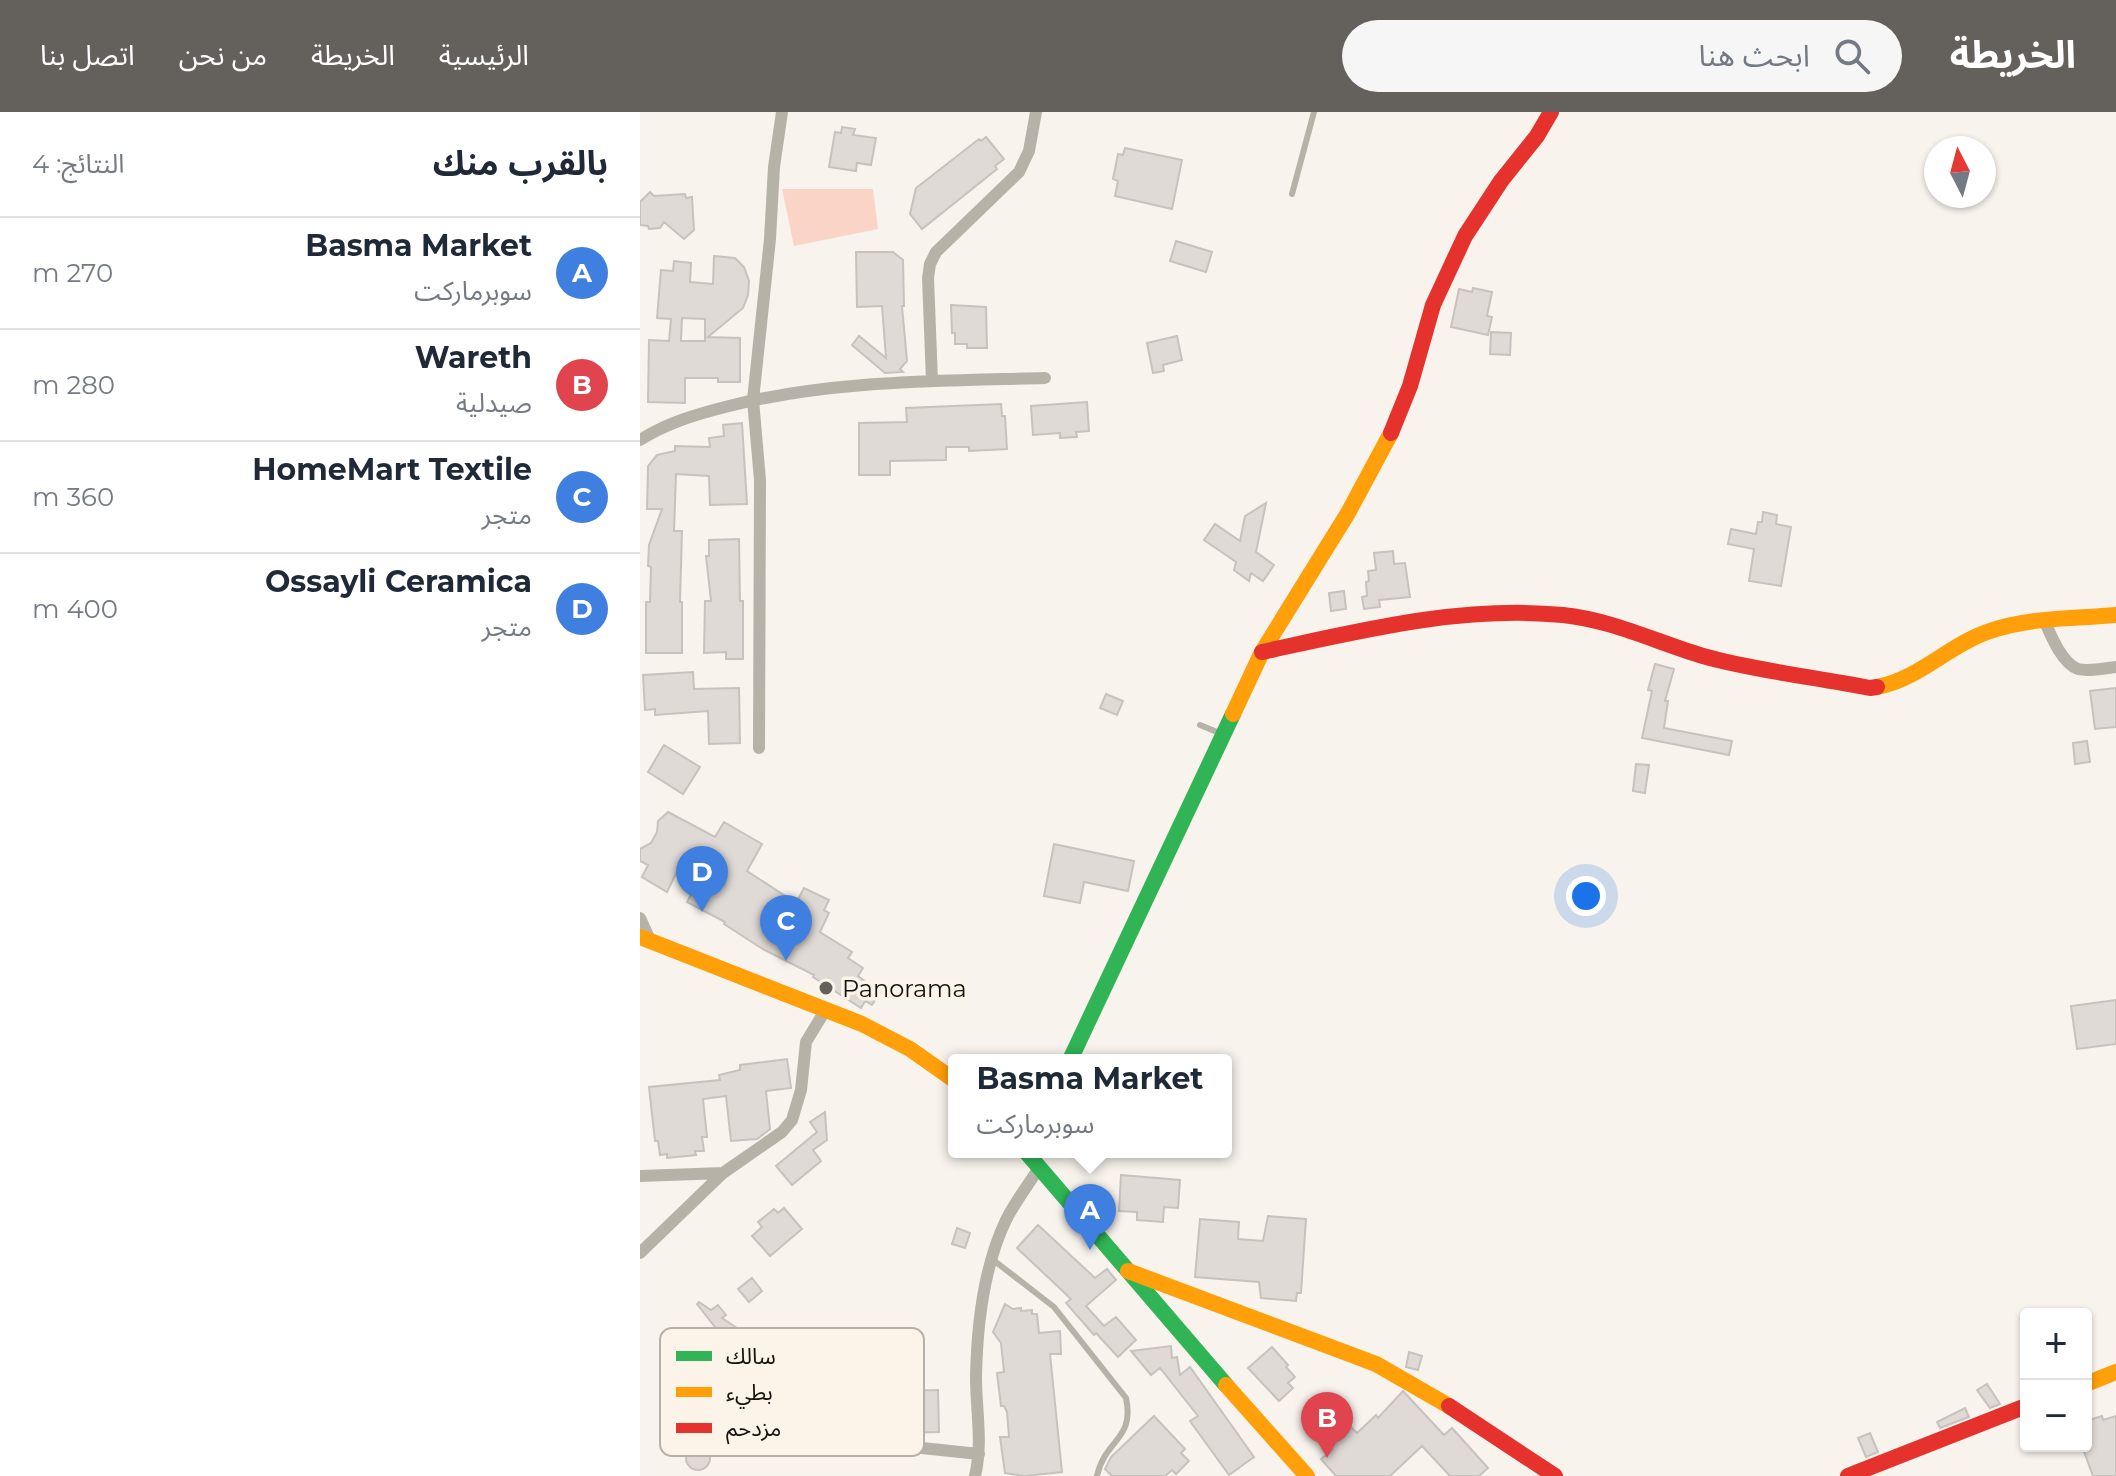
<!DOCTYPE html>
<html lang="ar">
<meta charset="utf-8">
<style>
:root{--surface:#fff;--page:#f6f6f7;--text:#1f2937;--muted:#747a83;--line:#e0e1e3;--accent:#64615d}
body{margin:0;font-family:Montserrat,"Noto Sans Arabic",sans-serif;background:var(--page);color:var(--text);direction:rtl}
.controls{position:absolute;right:24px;bottom:24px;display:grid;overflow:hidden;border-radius:8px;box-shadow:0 2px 6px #0004}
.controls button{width:72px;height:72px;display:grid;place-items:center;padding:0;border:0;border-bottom:2px solid var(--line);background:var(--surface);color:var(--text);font:40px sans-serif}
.compass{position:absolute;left:1284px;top:24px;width:72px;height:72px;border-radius:50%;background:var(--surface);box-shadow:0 2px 6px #0004;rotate:354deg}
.you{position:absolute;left:946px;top:784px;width:28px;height:28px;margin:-20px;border:6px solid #fff;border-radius:50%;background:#1a73e8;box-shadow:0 0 0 12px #1a73e833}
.badge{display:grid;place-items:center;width:52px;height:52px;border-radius:50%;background:var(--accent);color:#fff;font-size:26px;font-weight:700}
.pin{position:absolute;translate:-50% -66px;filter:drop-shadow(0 2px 4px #0008)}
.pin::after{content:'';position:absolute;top:42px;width:28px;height:24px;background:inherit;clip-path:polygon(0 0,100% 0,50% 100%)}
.popup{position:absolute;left:308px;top:942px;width:284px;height:104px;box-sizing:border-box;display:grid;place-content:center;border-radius:8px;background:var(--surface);filter:drop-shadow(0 2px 6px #0005);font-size:26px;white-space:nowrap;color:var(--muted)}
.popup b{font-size:30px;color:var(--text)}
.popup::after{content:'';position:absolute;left:50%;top:100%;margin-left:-16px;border:16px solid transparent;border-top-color:var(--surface)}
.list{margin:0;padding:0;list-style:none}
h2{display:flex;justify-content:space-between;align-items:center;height:104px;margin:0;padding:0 32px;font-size:34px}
h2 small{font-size:26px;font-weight:400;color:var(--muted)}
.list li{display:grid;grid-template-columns:52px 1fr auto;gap:24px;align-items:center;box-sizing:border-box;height:112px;padding:0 32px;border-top:2px solid var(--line)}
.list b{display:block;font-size:30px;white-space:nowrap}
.list p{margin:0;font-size:26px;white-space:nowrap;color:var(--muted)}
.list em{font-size:26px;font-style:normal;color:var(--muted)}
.icon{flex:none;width:44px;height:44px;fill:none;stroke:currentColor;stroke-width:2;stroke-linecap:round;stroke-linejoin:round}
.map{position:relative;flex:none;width:1476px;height:1364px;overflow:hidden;direction:ltr}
header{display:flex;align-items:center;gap:48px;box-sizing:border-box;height:112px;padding:0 40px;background:var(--accent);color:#fff}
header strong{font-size:38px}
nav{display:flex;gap:44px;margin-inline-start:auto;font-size:28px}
.search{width:560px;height:72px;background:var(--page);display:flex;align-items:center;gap:20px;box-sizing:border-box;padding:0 28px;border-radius:44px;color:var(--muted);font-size:30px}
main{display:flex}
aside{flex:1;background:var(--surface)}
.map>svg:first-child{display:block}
.green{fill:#fbd4c8}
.building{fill:#dfdad6;stroke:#c6c2be;stroke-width:2;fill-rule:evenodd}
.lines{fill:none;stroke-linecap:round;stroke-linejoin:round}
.lane{stroke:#b7b2a7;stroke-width:6}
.street{stroke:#b7b2a7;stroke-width:12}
.fast{stroke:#30b455;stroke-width:16}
.slow{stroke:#ff9f0a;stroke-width:16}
.jam{stroke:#e5322d;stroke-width:16}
.poi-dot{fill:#64615d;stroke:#fcf4e9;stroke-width:3}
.labels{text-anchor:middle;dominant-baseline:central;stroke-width:7;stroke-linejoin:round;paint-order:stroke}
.poi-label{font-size:24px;fill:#15120f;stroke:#fcf4e9;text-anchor:start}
.key{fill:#fcf4e9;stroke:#b7b0a8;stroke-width:2}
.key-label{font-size:22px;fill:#15120f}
</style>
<header>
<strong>الخريطة</strong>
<div class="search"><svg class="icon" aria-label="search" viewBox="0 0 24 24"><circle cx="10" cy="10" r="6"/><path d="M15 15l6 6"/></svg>ابحث هنا</div>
<nav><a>الرئيسية</a><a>الخريطة</a><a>من نحن</a><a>اتصل بنا</a></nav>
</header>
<main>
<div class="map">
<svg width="1476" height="1364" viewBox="0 0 1476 1364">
<rect width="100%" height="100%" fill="#f8f3ed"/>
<path class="green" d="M 142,77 L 233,77 L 238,117 L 154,134 Z"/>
<path class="building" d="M 202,15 L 215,17 L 213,23 L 236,26 L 231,53 L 217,51 L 216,59 L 189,55 L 195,20 L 201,21 Z
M 346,25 L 364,47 L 355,54 L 357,57 L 282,117 L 270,102 L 276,76 L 339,27 L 341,29 Z
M 485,36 L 542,48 L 532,97 L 475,84 L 478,69 L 473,67 L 478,42 L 483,43 Z
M 10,80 L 14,84 L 45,82 L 46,86 L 52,85 L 54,118 L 44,127 L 24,110 L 20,116 L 9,117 L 8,114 L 0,113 L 0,90 Z
M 536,129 L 572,140 L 566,160 L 530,149 Z
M 216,140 L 253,140 L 263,148 L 264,194 L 262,194 L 267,249 L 260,257 L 263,260 L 245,261 L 212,233 L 219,224 L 246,246 L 242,194 L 217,195 Z
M 74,144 L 95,146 L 104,155 L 109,169 L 108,183 L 103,196 L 68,225 L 100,226 L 100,270 L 78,270 L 78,266 L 45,266 L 45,291 L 8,290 L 9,228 L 29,229 L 31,207 L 17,206 L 21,158 L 33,159 L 34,149 L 51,151 L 50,170 L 73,172 ZM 42,206 L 65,207 L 65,229 L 41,229 Z
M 833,176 L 852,180 L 847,204 L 852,205 L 848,223 L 811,215 L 819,177 L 832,180 Z
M 311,193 L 346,195 L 347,236 L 327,236 L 327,232 L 315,232 L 315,221 L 312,221 Z
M 851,220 L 871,221 L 870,243 L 850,242 Z
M 537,224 L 542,248 L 523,253 L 524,259 L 513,261 L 507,231 Z
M 447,290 L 449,319 L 436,320 L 437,325 L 420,326 L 420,321 L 393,323 L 391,294 Z
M 361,292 L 362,304 L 365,304 L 367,337 L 329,339 L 329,335 L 306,335 L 306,348 L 250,349 L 250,363 L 219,363 L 219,311 L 267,310 L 266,296 Z
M 102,311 L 107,392 L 70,393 L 69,364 L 36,362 L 34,419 L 42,419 L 40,490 L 42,490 L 42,541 L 6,541 L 6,490 L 10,490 L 11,455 L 8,454 L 9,433 L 22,397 L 7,397 L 8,354 L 17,343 L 35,339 L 35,334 L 70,335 L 69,326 L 84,324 L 83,313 Z
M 626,391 L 616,440 L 634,453 L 623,469 L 611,461 L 609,469 L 594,458 L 596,450 L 564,428 L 575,412 L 600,429 L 605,404 Z
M 1123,400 L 1137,403 L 1136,412 L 1151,415 L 1141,474 L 1109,469 L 1114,437 L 1088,432 L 1091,417 L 1116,422 L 1118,410 L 1122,410 Z
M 99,427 L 100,489 L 103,489 L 103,547 L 86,547 L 86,540 L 64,541 L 65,489 L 71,489 L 66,444 L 69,444 L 69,428 Z
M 753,439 L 754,452 L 765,451 L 770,485 L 739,488 L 740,495 L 724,497 L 722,485 L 727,484 L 726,470 L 729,469 L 728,459 L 736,458 L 734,441 Z
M 704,479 L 706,497 L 691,499 L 689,481 Z
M 1015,552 L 1034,557 L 1025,589 L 1028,589 L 1024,616 L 1092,629 L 1089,643 L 1002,626 L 1012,579 L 1008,578 Z
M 53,560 L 54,577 L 99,576 L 100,631 L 69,632 L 68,599 L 15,603 L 15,597 L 5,598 L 3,563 Z
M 1476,576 L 1476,615 L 1455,617 L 1450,579 Z
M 466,582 L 483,589 L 477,603 L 460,596 Z
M 1447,629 L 1450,650 L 1435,652 L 1433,631 Z
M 24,633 L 60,655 L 43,682 L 8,660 Z
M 996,652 L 1009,653 L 1005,681 L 993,679 Z
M 28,700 L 75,725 L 84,710 L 122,732 L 107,759 L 156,791 L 164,776 L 189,788 L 184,798 L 189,801 L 180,820 L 212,840 L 208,846 L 223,856 L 218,864 L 240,880 L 232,893 L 225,889 L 221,896 L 173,865 L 174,863 L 121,836 L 84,812 L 85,810 L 47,790 L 67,752 L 46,741 L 27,780 L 2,765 L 8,753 L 0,749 L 0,737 L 11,731 L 17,720 L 18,709 Z
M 414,732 L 494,749 L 488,779 L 444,770 L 440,791 L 404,784 Z
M 1476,888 L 1476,932 L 1437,937 L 1431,894 Z
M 147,947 L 151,976 L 126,979 L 130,1017 L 117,1027 L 91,1029 L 86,984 L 63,987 L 67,1025 L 62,1025 L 64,1039 L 55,1039 L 56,1043 L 27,1046 L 27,1042 L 20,1043 L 18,1029 L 15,1029 L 9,975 L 80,968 L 79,963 L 100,958 L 100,953 Z
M 185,1000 L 187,1028 L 173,1038 L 181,1049 L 152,1073 L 136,1054 L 177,1020 L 170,1010 Z
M 481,1063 L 540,1068 L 538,1096 L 524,1095 L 523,1110 L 497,1108 L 497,1100 L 479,1099 Z
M 144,1096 L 162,1117 L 130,1144 L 112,1124 L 122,1115 L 118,1110 L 134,1097 L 138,1101 Z
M 628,1104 L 666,1107 L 661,1181 L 657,1181 L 656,1189 L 621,1186 L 619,1170 L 555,1165 L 560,1107 L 599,1110 L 598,1127 L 623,1129 Z
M 398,1113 L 455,1166 L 467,1157 L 476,1168 L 446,1194 L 464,1214 L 476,1205 L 496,1228 L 478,1245 L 456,1221 L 454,1223 L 426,1191 L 431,1187 L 377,1136 Z
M 317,1116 L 330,1121 L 325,1136 L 312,1132 Z
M 112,1166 L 122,1179 L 109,1190 L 98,1177 Z
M 59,1190 L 71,1198 L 78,1193 L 86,1203 L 82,1206 L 106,1222 L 110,1217 L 146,1243 L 109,1294 L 100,1288 L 82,1313 L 66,1302 L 71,1296 L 62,1290 L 75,1273 L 66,1267 L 89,1234 L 80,1227 L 82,1224 L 57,1192 Z
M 365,1192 L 373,1197 L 381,1196 L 381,1199 L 392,1198 L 392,1202 L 397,1202 L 399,1221 L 420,1219 L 421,1242 L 410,1242 L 422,1360 L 385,1364 L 365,1361 L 360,1325 L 369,1325 L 367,1300 L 364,1294 L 361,1294 L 357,1261 L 364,1260 L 361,1231 L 353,1220 Z
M 183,1231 L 223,1231 L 220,1278 L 179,1277 L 200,1254 L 183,1255 Z
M 531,1234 L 532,1246 L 537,1245 L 540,1263 L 550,1255 L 614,1345 L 589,1363 L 550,1309 L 558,1304 L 520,1256 L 511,1263 L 491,1239 Z
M 632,1235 L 648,1253 L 646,1255 L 655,1265 L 648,1271 L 653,1276 L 639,1289 L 608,1256 Z
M 769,1240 L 782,1244 L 778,1258 L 766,1255 Z
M 1347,1272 L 1360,1292 L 1350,1296 L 1337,1278 Z
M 298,1278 L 299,1320 L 264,1321 L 260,1291 L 263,1291 L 263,1279 Z
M 763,1279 L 804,1323 L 812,1316 L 848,1356 L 839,1364 L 810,1364 L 782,1334 L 750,1364 L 696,1364 L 681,1347 L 692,1338 L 684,1330 L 706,1310 L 717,1321 L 736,1303 L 738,1306 Z
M 198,1291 L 208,1302 L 207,1306 L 200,1311 L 193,1308 L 191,1304 Z
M 1325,1296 L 1329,1305 L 1300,1316 L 1297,1310 Z
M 514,1304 L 545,1337 L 541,1341 L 549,1349 L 536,1362 L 532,1358 L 525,1364 L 472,1364 L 465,1357 L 471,1345 Z
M 1462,1304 L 1463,1308 L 1476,1304 L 1476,1364 L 1453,1364 L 1442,1334 L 1446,1334 L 1446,1309 Z
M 1230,1321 L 1238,1340 L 1226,1345 L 1218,1326 Z
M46 1346a12 12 0 1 1 24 0a12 12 0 1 1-24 0Z"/>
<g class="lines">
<path class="lane" d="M 652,82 L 674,0
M 560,613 L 582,622
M 352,1147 L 414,1195 L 486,1286 C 495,1328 465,1327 457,1364"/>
<path class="street" d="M 292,269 L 288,166 L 290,152 L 296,140 L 379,60 L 389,39 L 396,0
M 0,328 C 27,311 54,303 85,295 C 189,268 298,269 405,266
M 1405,510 C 1411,524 1422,551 1438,557 C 1449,560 1465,556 1476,555
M 119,636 L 120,368 L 113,288 L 130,127 L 134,55 L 142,0
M 0,806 L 10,828
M 0,1064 L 83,1061
M 0,1141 L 83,1061 L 142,1020 L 152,1008 L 161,978 L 166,930 L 186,897
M 157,1234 L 155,1306 L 161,1317 L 177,1325 L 339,1342
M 335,1364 C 343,1331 336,1299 336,1265 C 337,1213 343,1156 366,1108 C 375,1090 388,1073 399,1056"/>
<path class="fast" d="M 430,948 L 593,602
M 386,1040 L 586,1273"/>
<path class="slow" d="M 1237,575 C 1279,567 1308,534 1347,520 C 1388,505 1433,507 1476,503
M 593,602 L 622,540 L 708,401 L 751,321
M 0,825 L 222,912 L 270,937 L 314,968
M 488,1159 L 736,1252 L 809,1294
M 1446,1272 L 1476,1260
M 586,1273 L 667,1364"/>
<path class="jam" d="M 751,321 L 770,274 L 793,193 L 825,124 L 861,69 L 897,24 L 911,0
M 622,540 C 719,519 822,493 923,503 C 972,508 1016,530 1063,544 C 1116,559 1175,565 1230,576 L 1237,575
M 809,1294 L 915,1364
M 1208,1364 L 1386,1294"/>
</g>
<circle class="poi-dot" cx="186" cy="876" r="8"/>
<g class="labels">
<g class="poi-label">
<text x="202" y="876">Panorama</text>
</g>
</g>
<rect x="20" y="1216" width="264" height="128" rx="12" class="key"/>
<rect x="36" y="1239" width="36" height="10" fill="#30b455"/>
<rect x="36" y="1275" width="36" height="10" fill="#ff9f0a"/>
<rect x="36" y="1311" width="36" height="10" fill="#e5322d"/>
<g class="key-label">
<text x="86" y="1252">سالك</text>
<text x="86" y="1288">بطيء</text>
<text x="86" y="1324">مزدحم</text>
</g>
</svg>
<div class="controls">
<button>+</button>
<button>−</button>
</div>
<svg class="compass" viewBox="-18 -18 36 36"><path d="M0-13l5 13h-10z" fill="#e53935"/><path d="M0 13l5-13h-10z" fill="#747a83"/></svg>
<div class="you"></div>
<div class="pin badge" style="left:450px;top:1138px;background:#3f7fe0">A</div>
<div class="popup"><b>Basma Market</b>سوبرماركت</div>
<div class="pin badge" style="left:687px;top:1346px;background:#e0444e">B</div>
<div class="pin badge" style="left:146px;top:849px;background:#3f7fe0">C</div>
<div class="pin badge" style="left:62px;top:800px;background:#3f7fe0">D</div>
</div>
<aside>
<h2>بالقرب منك<small>النتائج: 4</small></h2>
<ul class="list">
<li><span class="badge" style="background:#3f7fe0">A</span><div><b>Basma Market</b><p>سوبرماركت</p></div><em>270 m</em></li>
<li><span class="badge" style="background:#e0444e">B</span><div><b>Wareth</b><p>صيدلية</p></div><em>280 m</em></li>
<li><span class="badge" style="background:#3f7fe0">C</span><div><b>HomeMart Textile</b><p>متجر</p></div><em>360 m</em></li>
<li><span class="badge" style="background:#3f7fe0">D</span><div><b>Ossayli Ceramica</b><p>متجر</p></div><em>400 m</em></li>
</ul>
</aside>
</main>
